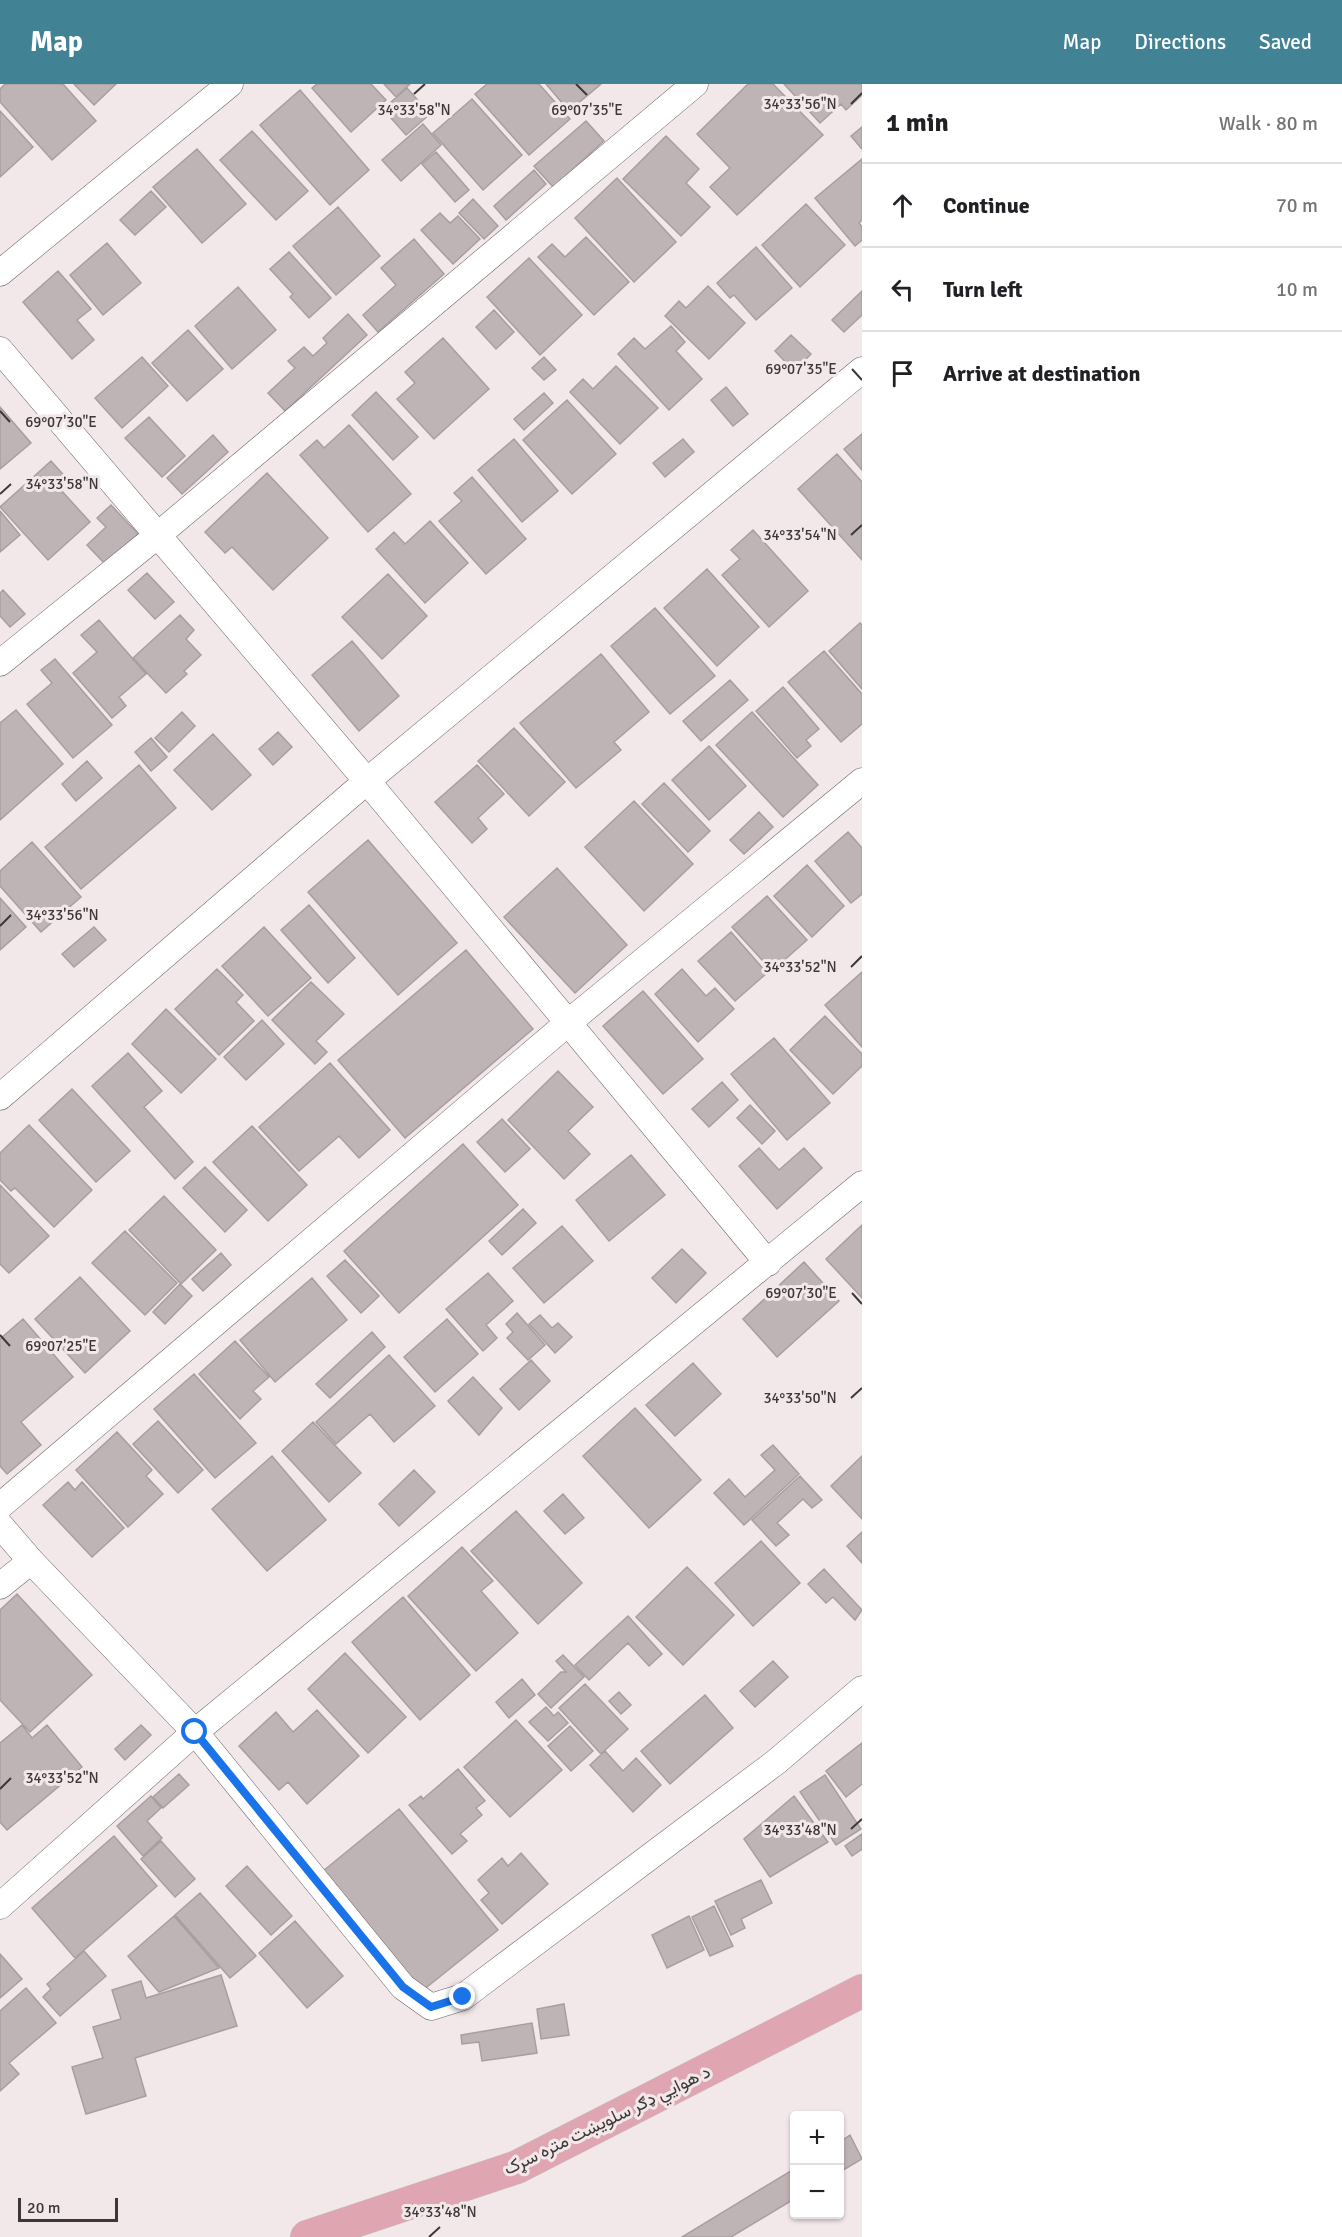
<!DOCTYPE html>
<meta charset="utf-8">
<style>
:root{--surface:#fff;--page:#f2f2f2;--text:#202124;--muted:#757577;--line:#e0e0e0;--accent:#418294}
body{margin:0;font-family:Signika,Vazirmatn,sans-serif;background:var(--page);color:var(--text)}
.controls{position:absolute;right:18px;bottom:18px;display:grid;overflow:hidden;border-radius:6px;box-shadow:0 2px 4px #0004}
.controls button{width:54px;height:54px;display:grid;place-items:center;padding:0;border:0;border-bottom:2px solid var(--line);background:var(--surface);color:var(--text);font:30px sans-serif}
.scale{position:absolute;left:18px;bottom:15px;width:100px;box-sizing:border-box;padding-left:6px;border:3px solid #3c3839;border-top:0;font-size:16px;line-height:21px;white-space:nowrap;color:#3c3839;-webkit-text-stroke:4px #f3e8e9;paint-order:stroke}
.stop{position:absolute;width:18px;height:18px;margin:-14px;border:4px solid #1a73e8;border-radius:50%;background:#fff}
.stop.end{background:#1a73e8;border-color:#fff;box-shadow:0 2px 6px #0008}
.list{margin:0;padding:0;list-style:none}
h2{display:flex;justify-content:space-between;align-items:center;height:78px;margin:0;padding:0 24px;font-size:26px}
h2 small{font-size:20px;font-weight:400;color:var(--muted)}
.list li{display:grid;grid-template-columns:39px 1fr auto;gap:18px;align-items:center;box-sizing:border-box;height:84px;padding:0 24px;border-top:2px solid var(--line)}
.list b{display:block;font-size:22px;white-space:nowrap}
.list em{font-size:20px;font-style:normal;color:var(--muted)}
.icon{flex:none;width:33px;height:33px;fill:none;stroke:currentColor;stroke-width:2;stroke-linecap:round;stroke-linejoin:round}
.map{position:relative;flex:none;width:862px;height:2153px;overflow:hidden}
header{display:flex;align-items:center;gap:36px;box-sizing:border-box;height:84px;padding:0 30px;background:var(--accent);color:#fff}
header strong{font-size:28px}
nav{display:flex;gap:33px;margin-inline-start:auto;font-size:21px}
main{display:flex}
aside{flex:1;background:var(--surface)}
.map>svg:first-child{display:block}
.building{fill:#bfb4b5;stroke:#a89e9f;stroke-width:1.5}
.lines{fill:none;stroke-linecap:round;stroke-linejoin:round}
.minor-casing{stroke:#6c6364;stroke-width:27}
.primary-casing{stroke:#c8c7c8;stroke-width:34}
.minor{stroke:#fff;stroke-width:26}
.primary{stroke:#dfa5b0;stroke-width:33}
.route{stroke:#1a73e8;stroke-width:8}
.ticks{fill:none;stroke:#3c3839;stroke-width:2}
.labels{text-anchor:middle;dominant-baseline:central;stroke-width:6;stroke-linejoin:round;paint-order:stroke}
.street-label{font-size:18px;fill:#3c3839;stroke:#f3e8e9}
.ticks-label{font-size:15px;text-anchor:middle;fill:#3c3839;stroke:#f3e8e9;stroke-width:6;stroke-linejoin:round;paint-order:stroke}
</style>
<header>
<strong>Map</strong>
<nav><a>Map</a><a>Directions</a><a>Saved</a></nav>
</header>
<main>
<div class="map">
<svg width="862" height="2153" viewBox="0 0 862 2153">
<rect width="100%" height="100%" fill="#f3e8e9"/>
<path class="building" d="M 5,0 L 63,0 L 96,37 L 52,76 L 0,18 L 0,5 Z
M 74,0 L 116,0 L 94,21 Z
M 317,0 L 371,0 L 386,16 L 351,48 L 312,4 Z
M 384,0 L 410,0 L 396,13 Z
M 487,0 L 539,0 L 570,35 L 529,71 L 475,10 Z
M 546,0 L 601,0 L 569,27 Z
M 748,0 L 773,0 L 823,51 L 737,131 L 710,103 L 730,84 L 697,50 Z
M 784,0 L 862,0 L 862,11 L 846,26 L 841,20 L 820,39 Z
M 407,4 L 430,30 L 406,51 L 383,25 Z
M 300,6 L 369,86 L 330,121 L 260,41 Z
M 472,15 L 522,71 L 483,106 L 433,49 Z
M 0,27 L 33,63 L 0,93 Z
M 586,37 L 604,57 L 553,103 L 534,82 Z
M 423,40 L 441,61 L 401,97 L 382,76 Z
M 862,43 L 862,65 L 851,52 Z
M 252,47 L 308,107 L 276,136 L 220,76 Z
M 666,52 L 699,85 L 686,99 L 710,123 L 681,152 L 623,95 Z
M 197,65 L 246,120 L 202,159 L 153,103 Z
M 436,68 L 469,106 L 455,118 L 422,80 Z
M 862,75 L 862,136 L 859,139 L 862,143 L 862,156 L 855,162 L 815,114 Z
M 534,86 L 546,100 L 506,136 L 494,122 Z
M 617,94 L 676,158 L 634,198 L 575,134 Z
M 151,107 L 166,123 L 135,151 L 120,136 Z
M 473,115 L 498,142 L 484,155 L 459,129 Z
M 806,120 L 845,161 L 800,203 L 762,161 Z
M 338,123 L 380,172 L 336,211 L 293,162 Z
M 440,129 L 450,139 L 458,132 L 480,155 L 453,180 L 421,146 Z
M 586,153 L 629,198 L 594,231 L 538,173 L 552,160 L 565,173 Z
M 414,155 L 444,190 L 378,248 L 363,231 L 396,201 L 381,184 Z
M 107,159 L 141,199 L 103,231 L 70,191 Z
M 756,163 L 792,204 L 756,236 L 734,211 L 730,214 L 717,199 Z
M 289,168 L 331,214 L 309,234 L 290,213 L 293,210 L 270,185 Z
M 529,174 L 582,231 L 540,271 L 487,213 Z
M 58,187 L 91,225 L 77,236 L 94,256 L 72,275 L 23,218 Z
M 708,202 L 745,239 L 709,275 L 665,232 L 679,217 L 686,224 Z
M 238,203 L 276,246 L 232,285 L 195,242 Z
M 862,207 L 862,231 L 844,248 L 832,236 Z
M 494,226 L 514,248 L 496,265 L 476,243 Z
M 348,230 L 367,251 L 285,327 L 268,309 L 295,284 L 288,277 L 304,263 L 313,272 L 327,259 L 323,254 Z
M 671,242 L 685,258 L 676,267 L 702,295 L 669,326 L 618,270 L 634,254 L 645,265 Z
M 188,246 L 223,285 L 187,317 L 152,279 Z
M 791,251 L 811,270 L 794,287 L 775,267 Z
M 443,254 L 489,305 L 434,355 L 397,315 L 415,299 L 405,288 Z
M 142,273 L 168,302 L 122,344 L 95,314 Z
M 544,273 L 556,286 L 544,296 L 532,284 Z
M 616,282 L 658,324 L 620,360 L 570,308 L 583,295 L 593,305 Z
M 726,303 L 748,330 L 733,342 L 711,316 Z
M 376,308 L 418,353 L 393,376 L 352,331 Z
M 544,309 L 553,319 L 524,346 L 514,335 Z
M 567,316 L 616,370 L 572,410 L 523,356 Z
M 0,323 L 31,359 L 0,385 Z
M 149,333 L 185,372 L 162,393 L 125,354 Z
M 349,341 L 411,410 L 368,448 L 300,371 L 317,356 L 324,364 Z
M 862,350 L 862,386 L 844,365 Z
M 213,351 L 228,368 L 182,410 L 167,394 Z
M 514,355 L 558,407 L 522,438 L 478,386 Z
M 683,355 L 694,368 L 665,393 L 653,379 Z
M 837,370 L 862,398 L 862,476 L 798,405 Z
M 51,377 L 69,397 L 60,405 L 90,438 L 48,476 L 0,423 Z
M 267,389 L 328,454 L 273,506 L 232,463 L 225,469 L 205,448 Z
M 472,393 L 526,455 L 486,490 L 439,437 L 462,417 L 454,409 Z
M 111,421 L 138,450 L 105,480 L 87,461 L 106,443 L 97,434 Z
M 0,427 L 20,451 L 0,468 Z
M 430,437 L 468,479 L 425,519 L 376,465 L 394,448 L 405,460 Z
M 753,446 L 808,507 L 769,543 L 722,491 L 740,475 L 731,466 Z
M 707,485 L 759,543 L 717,582 L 664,524 Z
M 147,489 L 174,518 L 155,535 L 128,506 Z
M 388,490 L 427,532 L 382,575 L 342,533 Z
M 3,506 L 25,530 L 10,543 L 0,532 L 0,509 Z
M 655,524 L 715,592 L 670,630 L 611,562 Z
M 180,531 L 194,546 L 186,555 L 201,571 L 184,587 L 187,590 L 166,609 L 133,574 Z
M 99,536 L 146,590 L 119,613 L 126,622 L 112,634 L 73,589 L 97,568 L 81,551 Z
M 860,539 L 862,541 L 862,605 L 829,567 Z
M 352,557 L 399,612 L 359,647 L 312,591 Z
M 824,567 L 862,610 L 862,640 L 841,658 L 788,598 Z
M 601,570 L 649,628 L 614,658 L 621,666 L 576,704 L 520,639 Z
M 55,575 L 112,641 L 73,674 L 27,620 L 52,599 L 41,586 Z
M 730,596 L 748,616 L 701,657 L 683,637 Z
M 783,603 L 819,645 L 806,656 L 811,662 L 797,674 L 756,627 Z
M 16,626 L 63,680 L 0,736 L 0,639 Z
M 182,628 L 195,642 L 169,668 L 155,654 Z
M 752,628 L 818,701 L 783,733 L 716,661 Z
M 514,644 L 565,698 L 529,732 L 478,677 Z
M 278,648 L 292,663 L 273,681 L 259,665 Z
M 213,650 L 251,691 L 212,726 L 174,686 Z
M 151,654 L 167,673 L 151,687 L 135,668 Z
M 709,662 L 746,702 L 709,736 L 672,696 Z
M 87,677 L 102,694 L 76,717 L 62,700 Z
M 139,681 L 176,724 L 81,805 L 45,763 Z
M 477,681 L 504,710 L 478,734 L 487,745 L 472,759 L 435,718 Z
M 664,699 L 710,747 L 688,768 L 642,720 Z
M 634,717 L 693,780 L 644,827 L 585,763 Z
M 759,728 L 773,743 L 744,770 L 730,756 Z
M 848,748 L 862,764 L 862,810 L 851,819 L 815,777 Z
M 368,756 L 457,859 L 398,911 L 308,808 Z
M 32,758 L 81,813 L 41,848 L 0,802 L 0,787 Z
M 807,781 L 844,822 L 812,853 L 774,812 Z
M 557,784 L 627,861 L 575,909 L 504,833 Z
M 767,812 L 807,856 L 772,887 L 732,843 Z
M 0,814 L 26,843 L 0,866 Z
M 309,821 L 355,874 L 328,899 L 281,846 Z
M 94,843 L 106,856 L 74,883 L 62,870 Z
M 264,843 L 311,894 L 268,932 L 222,882 Z
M 731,848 L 767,889 L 735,917 L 698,877 Z
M 466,866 L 533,945 L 405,1054 L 338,976 Z
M 217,885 L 243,911 L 236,918 L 254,937 L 219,971 L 175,925 Z
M 682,885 L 706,912 L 715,904 L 734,925 L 698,958 L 655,910 Z
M 862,888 L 862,963 L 825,921 Z
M 311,898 L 344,930 L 316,957 L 327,968 L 315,980 L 272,936 Z
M 643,907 L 703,975 L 663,1010 L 603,942 Z
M 166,925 L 216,975 L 181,1009 L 132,960 Z
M 825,932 L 862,970 L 862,982 L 833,1010 L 790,966 Z
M 262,936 L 284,960 L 246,996 L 224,973 Z
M 774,954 L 830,1019 L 787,1056 L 731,990 Z
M 128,969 L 162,1007 L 144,1023 L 193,1078 L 175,1095 L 92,1002 Z
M 330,979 L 390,1046 L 359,1074 L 339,1052 L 299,1087 L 259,1043 Z
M 558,987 L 593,1023 L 568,1047 L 590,1070 L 564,1095 L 508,1036 Z
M 722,998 L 738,1016 L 709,1043 L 692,1025 Z
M 72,1005 L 130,1067 L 96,1098 L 39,1036 Z
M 750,1021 L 775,1047 L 762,1060 L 737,1034 Z
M 502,1035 L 530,1065 L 505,1088 L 477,1058 Z
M 29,1041 L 92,1106 L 54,1143 L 15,1104 L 11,1107 L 0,1096 L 0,1069 Z
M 252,1042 L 307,1101 L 268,1137 L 213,1078 Z
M 463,1060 L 518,1121 L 399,1229 L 344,1167 Z
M 759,1064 L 779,1086 L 804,1064 L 822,1084 L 777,1125 L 739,1082 Z
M 631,1071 L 665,1111 L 609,1157 L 576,1116 Z
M 205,1083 L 247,1126 L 225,1148 L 183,1104 Z
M 0,1101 L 49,1152 L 9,1189 L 0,1180 Z
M 164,1112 L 216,1166 L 181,1200 L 129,1146 Z
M 523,1125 L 536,1139 L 502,1171 L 489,1157 Z
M 862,1141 L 862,1214 L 826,1175 Z
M 562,1142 L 593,1177 L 544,1219 L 513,1184 Z
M 125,1147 L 177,1199 L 145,1231 L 92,1179 Z
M 682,1165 L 706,1189 L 676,1219 L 652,1194 Z
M 221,1169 L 231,1181 L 203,1207 L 192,1195 Z
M 345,1176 L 379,1212 L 361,1229 L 327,1192 Z
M 804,1178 L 839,1217 L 777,1273 L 743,1235 Z
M 488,1189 L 513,1217 L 486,1241 L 497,1254 L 483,1267 L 446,1225 Z
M 80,1193 L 130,1247 L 85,1289 L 35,1235 Z
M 312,1194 L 347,1236 L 275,1298 L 240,1256 Z
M 180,1200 L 192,1212 L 165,1240 L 153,1228 Z
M 517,1229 L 545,1261 L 528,1276 L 507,1254 L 513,1248 L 506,1240 Z
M 540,1231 L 552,1244 L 558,1239 L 572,1253 L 555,1269 L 529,1240 Z
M 23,1235 L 73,1293 L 21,1338 L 41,1361 L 7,1390 L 0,1382 L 0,1255 Z
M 447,1235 L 478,1270 L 435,1308 L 404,1273 Z
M 372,1248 L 385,1263 L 330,1314 L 316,1300 Z
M 235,1257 L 269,1293 L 253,1307 L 261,1315 L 240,1335 L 199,1290 Z
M 389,1271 L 435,1322 L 394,1358 L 370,1330 L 336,1360 L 316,1338 Z
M 531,1276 L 550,1297 L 519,1326 L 500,1305 Z
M 693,1279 L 721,1310 L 675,1352 L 646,1321 Z
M 194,1290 L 256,1359 L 215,1394 L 154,1325 Z
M 473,1293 L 502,1324 L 479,1351 L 448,1317 Z
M 635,1324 L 701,1396 L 649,1444 L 583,1372 Z
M 158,1337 L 203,1386 L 178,1409 L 133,1360 Z
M 313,1338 L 361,1389 L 329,1418 L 282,1367 Z
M 117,1348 L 152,1386 L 146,1392 L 163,1410 L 128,1443 L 76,1386 Z
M 773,1361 L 799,1390 L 744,1441 L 714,1409 L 729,1395 L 745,1413 L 775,1386 L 761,1371 Z
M 272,1372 L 326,1436 L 267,1487 L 212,1425 Z
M 862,1372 L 862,1435 L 831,1402 Z
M 414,1386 L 435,1408 L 399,1442 L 379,1420 Z
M 800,1392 L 822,1416 L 812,1424 L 803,1415 L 777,1439 L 789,1451 L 776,1462 L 752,1436 Z
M 68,1398 L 75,1406 L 82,1398 L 124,1444 L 92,1473 L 43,1421 Z
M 563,1410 L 584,1434 L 565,1450 L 544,1427 Z
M 516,1427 L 582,1499 L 538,1540 L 471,1467 Z
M 862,1448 L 862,1479 L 847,1462 Z
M 761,1457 L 800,1499 L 753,1542 L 715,1499 Z
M 462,1463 L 493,1497 L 481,1507 L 518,1549 L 476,1587 L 408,1512 Z
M 687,1483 L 734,1531 L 683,1581 L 636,1533 Z
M 824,1485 L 862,1526 L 855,1536 L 833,1513 L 826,1519 L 808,1500 Z
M 17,1510 L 92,1591 L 30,1648 L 0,1616 L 0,1526 Z
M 403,1513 L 470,1591 L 420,1636 L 352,1558 Z
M 628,1532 L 662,1570 L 649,1582 L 628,1559 L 589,1596 L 575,1581 Z
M 345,1569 L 406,1633 L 368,1669 L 308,1605 Z
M 563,1571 L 584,1593 L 551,1624 L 538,1610 L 561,1588 L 566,1588 L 556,1577 Z
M 773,1577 L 788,1593 L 755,1623 L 740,1607 Z
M 522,1595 L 535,1611 L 509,1634 L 496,1618 Z
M 585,1600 L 628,1645 L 601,1670 L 559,1624 Z
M 619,1608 L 631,1621 L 621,1630 L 609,1617 Z
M 705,1611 L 733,1644 L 670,1700 L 641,1667 Z
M 546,1623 L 554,1632 L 558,1628 L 568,1639 L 548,1657 L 529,1638 Z
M 317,1626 L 359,1672 L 307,1720 L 288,1698 L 279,1706 L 239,1662 L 276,1628 L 293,1648 Z
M 516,1636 L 562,1686 L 510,1733 L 464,1683 Z
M 22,1641 L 32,1654 L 47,1641 L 82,1683 L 7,1746 L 0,1738 L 0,1659 Z
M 141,1641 L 151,1651 L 125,1676 L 115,1665 Z
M 570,1642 L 593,1667 L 571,1687 L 548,1662 Z
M 862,1659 L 862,1700 L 846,1713 L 826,1687 Z
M 605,1667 L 623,1687 L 636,1674 L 661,1701 L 633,1728 L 590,1681 Z
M 458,1685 L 485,1717 L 476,1724 L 482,1731 L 460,1750 L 467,1757 L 452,1770 L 409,1721 L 421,1712 L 423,1715 Z
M 179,1690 L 189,1701 L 163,1724 L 153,1713 Z
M 825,1691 L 861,1745 L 836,1761 L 800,1708 Z
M 151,1712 L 161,1724 L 147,1737 L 162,1754 L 143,1772 L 117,1742 Z
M 794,1712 L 828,1758 L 770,1793 L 744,1755 Z
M 399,1725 L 498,1846 L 422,1907 L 323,1787 Z
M 862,1750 L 862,1765 L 852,1772 L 845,1762 Z
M 114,1752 L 157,1802 L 75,1874 L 32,1824 Z
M 161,1757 L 195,1795 L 175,1813 L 141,1775 Z
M 521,1769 L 548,1800 L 502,1840 L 481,1816 L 489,1809 L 478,1796 L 502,1774 L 508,1782 Z
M 247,1782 L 292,1832 L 271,1851 L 226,1802 Z
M 761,1796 L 772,1819 L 741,1835 L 745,1844 L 731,1851 L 715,1817 Z
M 200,1809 L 256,1872 L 230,1894 L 175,1831 Z
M 714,1822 L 733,1862 L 710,1872 L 692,1833 Z
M 174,1832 L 219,1884 L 159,1908 L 128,1872 Z
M 689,1832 L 704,1866 L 667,1884 L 652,1851 Z
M 295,1837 L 343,1892 L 307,1924 L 259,1869 Z
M 84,1867 L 106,1892 L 60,1932 L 43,1913 L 51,1905 L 47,1900 Z
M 0,1870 L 22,1895 L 0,1914 Z
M 221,1891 L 237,1942 L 135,1974 L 146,2012 L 86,2030 L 72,1983 L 103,1974 L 93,1943 L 121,1935 L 112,1906 L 141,1897 L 146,1914 Z
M 26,1904 L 56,1939 L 9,1979 L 19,1990 L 0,2007 L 0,1927 Z
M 564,1920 L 569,1951 L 541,1955 L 537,1925 Z
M 532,1939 L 537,1969 L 482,1977 L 479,1958 L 462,1960 L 461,1951 Z
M 850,2051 L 862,2075 L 840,2088 L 840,2058 Z
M 794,2085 L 794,2115 L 731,2153 L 682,2153 Z"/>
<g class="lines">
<g class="minor-casing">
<path id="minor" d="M 0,189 L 230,0
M 0,266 L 367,697 L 768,1179
M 0,579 L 158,451 L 695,0
M 0,1013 L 367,697 L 862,286
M 0,1422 L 569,938 L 862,697
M 0,1441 L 31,1477 L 195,1648 L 403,1903 L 431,1923 L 463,1913 L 776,1678 L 862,1605
M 0,1502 L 31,1477
M 0,1822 L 195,1648 L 862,1100"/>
</g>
<g class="primary-casing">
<path id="primary" d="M 307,2153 L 517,2083 L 862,1907"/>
</g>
<use href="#minor" class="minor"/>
<use href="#primary" class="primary"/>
</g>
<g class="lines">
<path class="route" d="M 195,1648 L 403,1903 L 431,1923 L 463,1913"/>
</g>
<path class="ticks" d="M 576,0 L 587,11M 414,10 L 425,0M 851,20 L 862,9M 852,285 L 862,296M 0,327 L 10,338M 0,410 L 11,400M 851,451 L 862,441M 0,842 L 11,831M 851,883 L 862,872M 852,1209 L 862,1220M 0,1251 L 10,1262M 851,1314 L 862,1304M 0,1705 L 11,1694M 851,1745 L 862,1735M 429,2153 L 440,2143"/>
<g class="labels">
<g class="street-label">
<text transform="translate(607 2036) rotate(-26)">د هوايي ډګر سلویښت متره سړک</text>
</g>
</g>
<g class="ticks-label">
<text x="800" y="25">34°33'56"N</text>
<text x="414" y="31">34°33'58"N</text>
<text x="587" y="31">69°07'35"E</text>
<text x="801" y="290">69°07'35"E</text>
<text x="61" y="343">69°07'30"E</text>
<text x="62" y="405">34°33'58"N</text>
<text x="800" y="456">34°33'54"N</text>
<text x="62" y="836">34°33'56"N</text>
<text x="800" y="888">34°33'52"N</text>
<text x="801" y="1214">69°07'30"E</text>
<text x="61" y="1267">69°07'25"E</text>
<text x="800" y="1319">34°33'50"N</text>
<text x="62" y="1699">34°33'52"N</text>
<text x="800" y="1751">34°33'48"N</text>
<text x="440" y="2133">34°33'48"N</text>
</g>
</svg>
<div class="controls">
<button>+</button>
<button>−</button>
</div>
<div class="scale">20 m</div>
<div class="stop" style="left:195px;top:1648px"></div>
<div class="stop end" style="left:463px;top:1913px"></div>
</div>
<aside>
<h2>1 min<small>Walk · 80 m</small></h2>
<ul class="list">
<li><svg class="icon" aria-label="ahead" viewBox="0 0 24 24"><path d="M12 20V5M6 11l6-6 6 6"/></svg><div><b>Continue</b></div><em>70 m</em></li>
<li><svg class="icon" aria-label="left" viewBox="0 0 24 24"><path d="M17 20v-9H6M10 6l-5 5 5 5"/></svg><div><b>Turn left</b></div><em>10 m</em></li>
<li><svg class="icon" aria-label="arrive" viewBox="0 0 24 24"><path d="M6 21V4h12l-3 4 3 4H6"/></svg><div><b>Arrive at destination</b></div></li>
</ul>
</aside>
</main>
